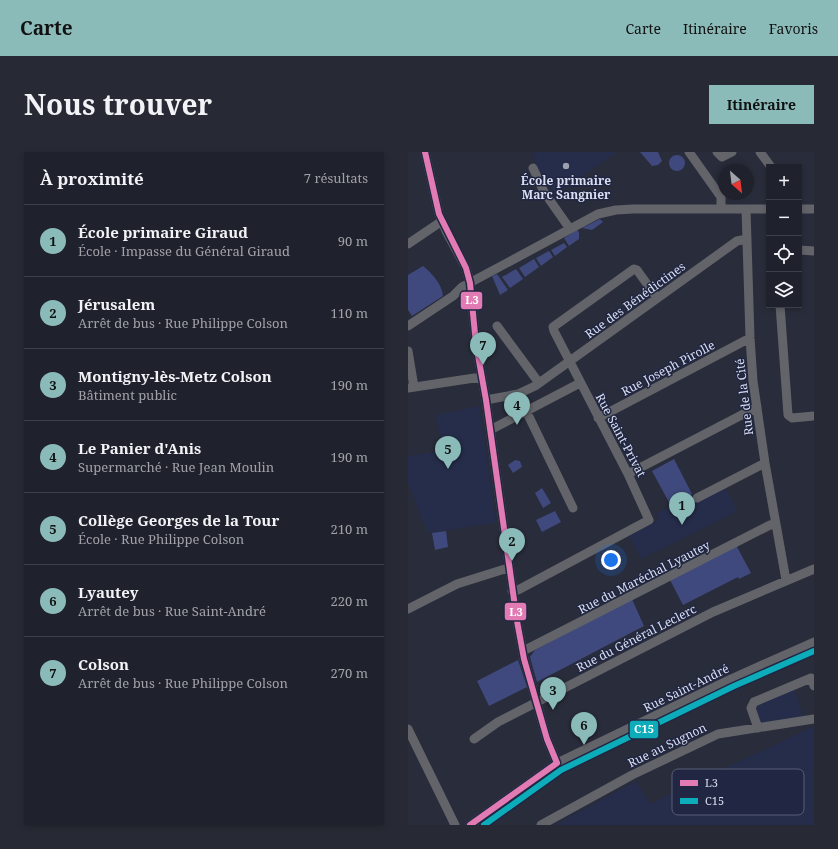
<!DOCTYPE html>
<html lang="fr">
<meta charset="utf-8">
<style>
:root{--surface:#1f212c;--page:#272934;--text:#f1f3f6;--muted:#a1a3a9;--line:#3c3e48;--accent:#8bbbb9}
body{margin:0;font-family:"Noto Serif",serif;background:var(--page);color:var(--text)}
.controls{position:absolute;right:12px;top:12px;display:grid;overflow:hidden;border-radius:0px;box-shadow:0 2px 6px #0003}
.controls button{width:36px;height:36px;display:grid;place-items:center;padding:0;border:0;border-bottom:1px solid var(--line);background:var(--surface);color:var(--text);font:20px sans-serif}
.compass{position:absolute;left:310px;top:12px;width:36px;height:36px;border-radius:50%;background:var(--surface);box-shadow:0 2px 6px #0003;rotate:152deg}
.you{position:absolute;left:203px;top:408px;width:14px;height:14px;margin:-10px;border:3px solid #fff;border-radius:50%;background:#1a73e8;box-shadow:0 0 0 6px #1a73e833}
.badge{display:grid;place-items:center;width:26px;height:26px;border-radius:50%;background:var(--accent);color:#111;font-size:13px;font-weight:700}
.pin{position:absolute;translate:-50% -33px;filter:drop-shadow(0 1px 2px #0008)}
.pin::after{content:'';position:absolute;top:21px;width:14px;height:12px;background:inherit;clip-path:polygon(0 0,100% 0,50% 100%)}
.list{margin:0;padding:0;list-style:none}
h2{display:flex;justify-content:space-between;align-items:center;height:52px;margin:0;padding:0 16px;font-size:17px}
h2 small{font-size:13px;font-weight:400;color:var(--muted)}
.list li{display:grid;grid-template-columns:26px 1fr auto;gap:12px;align-items:center;box-sizing:border-box;height:72px;padding:0 16px;border-top:1px solid var(--line)}
.list b{display:block;font-size:15px;white-space:nowrap}
.list p{margin:0;font-size:13px;white-space:nowrap;color:var(--muted)}
.list em{font-size:13px;font-style:normal;color:var(--muted)}
.icon{flex:none;width:22px;height:22px;fill:none;stroke:currentColor;stroke-width:2;stroke-linecap:round;stroke-linejoin:round}
.map{position:relative;flex:none;width:406px;height:673px;overflow:hidden;border-radius:0px}
header{display:flex;align-items:center;gap:24px;box-sizing:border-box;height:56px;padding:0 20px;background:var(--accent);color:#111}
header strong{font-size:19px}
nav{display:flex;gap:22px;margin-inline-start:auto;font-size:14px}
.intro{display:flex;align-items:center;justify-content:space-between;box-sizing:border-box;height:96px;padding:0 24px}
h1{margin:0;font-size:28px}
.button{padding:10px 18px;border-radius:0px;background:var(--accent);color:#111;font-size:14px;font-weight:700}
main{display:flex;gap:24px;padding:0 24px}
aside{flex:1;background:var(--surface);border-radius:0px;box-shadow:0 2px 6px #0003}
.map>svg:first-child{display:block}
.built{fill:#262d4a}
.green{fill:#3f497d}
.lines{fill:none;stroke-linecap:round;stroke-linejoin:round}
.minor{stroke:#63646a;stroke-width:9}
.bus-1-casing{stroke:#212742;stroke-width:9}
.bus-2-casing{stroke:#212742;stroke-width:9}
.bus-1{stroke:#e27ab4;stroke-width:6}
.bus-2{stroke:#0dacba;stroke-width:6}
.poi-dot{fill:#9ba0b0;stroke:#212742;stroke-width:1.5}
.labels{text-anchor:middle;dominant-baseline:central;stroke-width:3;stroke-linejoin:round;paint-order:stroke}
.poi-label{font-size:12px;font-weight:bold;fill:#d9def0;stroke:#212742}
.street-label{font-size:12px;fill:#d9def0;stroke:#212742}
.key{fill:#212742;stroke:#585e76;stroke-width:1}
.key-label{font-size:11px;fill:#d9def0}
.line-badge{stroke:#212742;stroke-width:1.5}
.badge-label{font-size:11px;text-anchor:middle;font-weight:bold;fill:#fff}
</style>
<header>
<strong>Carte</strong>
<nav><a>Carte</a><a>Itinéraire</a><a>Favoris</a></nav>
</header>
<div class="intro"><h1>Nous trouver</h1><a class="button">Itinéraire</a></div>
<main>
<aside>
<h2>À proximité<small>7 résultats</small></h2>
<ul class="list">
<li><span class="badge">1</span><div><b>École primaire Giraud</b><p>École · Impasse du Général Giraud</p></div><em>90 m</em></li>
<li><span class="badge">2</span><div><b>Jérusalem</b><p>Arrêt de bus · Rue Philippe Colson</p></div><em>110 m</em></li>
<li><span class="badge">3</span><div><b>Montigny-lès-Metz Colson</b><p>Bâtiment public</p></div><em>190 m</em></li>
<li><span class="badge">4</span><div><b>Le Panier d'Anis</b><p>Supermarché · Rue Jean Moulin</p></div><em>190 m</em></li>
<li><span class="badge">5</span><div><b>Collège Georges de la Tour</b><p>École · Rue Philippe Colson</p></div><em>210 m</em></li>
<li><span class="badge">6</span><div><b>Lyautey</b><p>Arrêt de bus · Rue Saint-André</p></div><em>220 m</em></li>
<li><span class="badge">7</span><div><b>Colson</b><p>Arrêt de bus · Rue Philippe Colson</p></div><em>270 m</em></li>
</ul>
</aside>
<div class="map">
<svg width="406" height="673" viewBox="0 0 406 673">
<rect width="100%" height="100%" fill="#292c3a"/>
<path class="built" d="M 129,0 L 209,0 L 147,42 L 139,31 L 136,30 L 124,3 Z
M 71,254 L 88,371 L 20,381 L 0,331 L 0,304 L 34,299 L 28,263 Z
M 317,335 L 329,359 L 233,407 L 221,384 L 251,368 L 248,362 L 285,343 L 289,349 Z
M 387,538 L 395,564 L 352,571 L 346,551 Z
M 406,574 L 406,673 L 147,673 L 228,629 L 242,652 Z"/>
<path class="green" d="M 232,0 L 250,0 L 254,9 L 250,13 L 244,14 Z
M261 11a8 8 0 1 1 16 0a8 8 0 1 1-16 0Z
M 192,67 L 195,70 L 184,78 L 174,76 Z
M 169,78 L 171,80 L 171,87 L 161,94 L 156,86 Z
M 156,91 L 159,95 L 147,104 L 143,98 Z
M 141,99 L 145,105 L 133,114 L 128,106 Z
M 126,107 L 131,115 L 117,125 L 111,116 Z
M 15,114 C 24,121 34,132 35,144 L 4,164 L 0,158 L 0,123 Z
M 108,117 L 115,127 L 102,136 L 94,125 Z
M 89,122 L 100,138 L 92,143 L 84,124 Z
M 266,307 L 284,342 L 263,354 L 244,319 Z
M 107,308 L 112,309 L 114,315 L 105,321 L 100,313 Z
M 134,336 L 143,351 L 135,356 L 127,341 Z
M 147,359 L 153,370 L 134,380 L 128,368 Z
M 38,379 L 40,395 L 27,398 L 24,381 Z
M 328,393 L 343,421 L 331,427 L 330,425 L 275,453 L 262,428 Z
M 224,447 L 236,474 L 129,530 L 122,505 L 127,498 Z
M 110,508 L 119,535 L 81,554 L 69,529 Z"/>
<g class="lines">
<path class="minor" d="M 17,0 L 31,62 L 38,79 L 58,116 L 62,131 L 68,192 L 78,248 L 109,469 L 116,507 L 139,587 L 149,611
M 281,0 L 313,45 L 313,57
M 309,0 L 314,5 L 324,0
M 352,0 L 363,15
M 125,16 L 136,40 L 162,77
M 338,57 L 342,186 L 345,229 L 357,311 L 378,428
M 391,57 L 406,57
M 0,92 L 34,69
M 391,98 L 406,99
M 372,153 L 380,263 L 384,266 L 406,264
M 0,174 L 45,144 L 54,135 L 190,62 L 208,58 L 225,57 L 361,57
M 89,174 L 131,231
M 0,199 L 6,235
M 0,236 L 73,225
M 110,242 L 165,356
M 78,248 L 110,242 L 127,234 L 329,89 L 339,87
M 190,266 L 342,186
M 82,277 L 86,276 L 172,231
M 220,322 L 349,255
M 289,346 L 357,311
M 104,439 L 110,438 L 241,368 L 220,322 L 146,179 L 145,175 L 226,117 L 229,118 L 249,146
M 0,457 L 49,432 L 100,416
M 115,499 L 362,373 L 367,372
M 350,576 L 343,556 L 346,550 L 403,526 L 406,534
M 0,577 L 47,673
M 66,587 L 90,570 L 305,460 L 406,417
M 62,673 L 149,611 L 323,527 L 406,490
M 133,673 L 224,623 L 310,582 L 406,567"/>
<g class="bus-1-casing">
<path id="bus-1" d="M 17,0 L 31,62 L 58,116 L 62,131 L 68,192 L 78,248 L 109,469 L 116,507 L 139,587 L 149,611
M 62,673 L 149,611"/>
</g>
<g class="bus-2-casing">
<path id="bus-2" d="M 76,673 L 153,618 L 326,534 L 406,499"/>
</g>
<use href="#bus-1" class="bus-1"/>
<use href="#bus-2" class="bus-2"/>
</g>
<circle class="poi-dot" cx="158" cy="14" r="4"/>
<g class="labels">
<g class="poi-label">
<text x="158" y="28">École primaire<tspan x="158" dy="14">Marc Sangnier</tspan></text>
</g>
<g class="street-label">
<text transform="translate(227 148) rotate(-36)">Rue des Bénédictines</text>
<text transform="translate(260 216) rotate(-28)">Rue Joseph Pirolle</text>
<text transform="translate(336 245) rotate(-97)">Rue de la Cité</text>
<text transform="translate(213 283) rotate(62)">Rue Saint-Privat</text>
<text transform="translate(236 425) rotate(-27)">Rue du Maréchal Lyautey</text>
<text transform="translate(228 486) rotate(-27)">Rue du Général Leclerc</text>
<text transform="translate(278 536) rotate(-26)">Rue Saint-André</text>
<text transform="translate(259 593) rotate(-26)">Rue au Sugnon</text>
</g>
</g>
<rect x="264" y="617" width="132" height="46" rx="6" class="key"/>
<rect x="272" y="628" width="18" height="6" fill="#e27ab4"/>
<rect x="272" y="646" width="18" height="6" fill="#0dacba"/>
<g class="key-label">
<text x="297" y="635">L3</text>
<text x="297" y="653">C15</text>
</g>
<g class="line-badge">
<rect x="52" y="139" width="23" height="19" rx="4" fill="#e27ab4"/>
<rect x="96" y="450" width="23" height="19" rx="4" fill="#e27ab4"/>
<rect x="221" y="568" width="30" height="19" rx="4" fill="#0dacba"/>
</g>
<g class="badge-label">
<text x="64" y="152">L3</text>
<text x="108" y="464">L3</text>
<text x="236" y="581">C15</text>
</g>
</svg>
<div class="controls">
<button>+</button>
<button>−</button>
<button><svg class="icon" aria-label="locate" viewBox="0 0 24 24"><circle cx="12" cy="12" r="6"/><path d="M12 2v4M12 18v4M2 12h4M18 12h4"/></svg></button>
<button><svg class="icon" aria-label="layers" viewBox="0 0 24 24"><path d="M12 4l9 5-9 5-9-5zM3 14l9 5 9-5"/></svg></button>
</div>
<svg class="compass" viewBox="-18 -18 36 36"><path d="M0-13l5 13h-10z" fill="#e53935"/><path d="M0 13l5-13h-10z" fill="#a1a3a9"/></svg>
<div class="you"></div>
<div class="pin badge" style="left:274px;top:373px">1</div>
<div class="pin badge" style="left:104px;top:409px">2</div>
<div class="pin badge" style="left:145px;top:558px">3</div>
<div class="pin badge" style="left:109px;top:273px">4</div>
<div class="pin badge" style="left:40px;top:317px">5</div>
<div class="pin badge" style="left:176px;top:593px">6</div>
<div class="pin badge" style="left:75px;top:213px">7</div>
</div>
</main>
